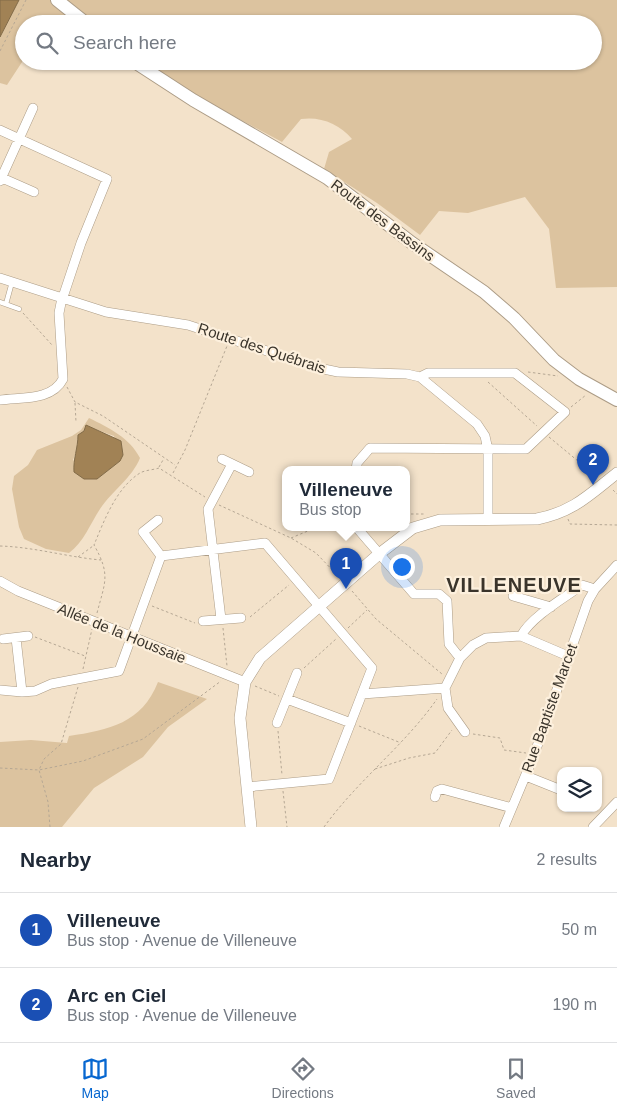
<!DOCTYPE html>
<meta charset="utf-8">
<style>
:root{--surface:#fff;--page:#f6f6f7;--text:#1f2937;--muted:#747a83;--line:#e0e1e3;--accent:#0767d0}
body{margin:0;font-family:Arial,sans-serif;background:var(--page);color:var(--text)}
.controls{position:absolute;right:15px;bottom:15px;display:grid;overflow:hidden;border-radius:10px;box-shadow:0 1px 4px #0004}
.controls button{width:45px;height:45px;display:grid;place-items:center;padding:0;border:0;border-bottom:1px solid var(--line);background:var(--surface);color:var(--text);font:25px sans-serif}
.you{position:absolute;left:401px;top:566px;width:18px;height:18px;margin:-12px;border:4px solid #fff;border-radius:50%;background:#1a73e8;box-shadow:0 0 0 8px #1a73e833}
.badge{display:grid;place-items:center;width:32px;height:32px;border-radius:50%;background:var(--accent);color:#fff;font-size:16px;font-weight:700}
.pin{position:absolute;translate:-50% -41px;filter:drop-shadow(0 1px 2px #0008)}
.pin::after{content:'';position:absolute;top:26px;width:18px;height:15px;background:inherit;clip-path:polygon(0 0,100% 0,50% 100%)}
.popup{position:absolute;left:282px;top:466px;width:128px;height:65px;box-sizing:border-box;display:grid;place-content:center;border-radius:10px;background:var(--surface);filter:drop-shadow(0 1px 4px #0005);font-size:16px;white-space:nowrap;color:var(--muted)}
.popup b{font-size:19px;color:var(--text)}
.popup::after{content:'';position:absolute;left:50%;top:100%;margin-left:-10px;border:10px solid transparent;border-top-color:var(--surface)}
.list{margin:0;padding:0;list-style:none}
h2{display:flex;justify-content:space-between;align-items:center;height:65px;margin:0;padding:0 20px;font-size:21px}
h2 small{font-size:16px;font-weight:400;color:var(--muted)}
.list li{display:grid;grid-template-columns:32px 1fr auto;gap:15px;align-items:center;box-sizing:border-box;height:75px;padding:0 20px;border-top:1px solid var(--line)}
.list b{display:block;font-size:19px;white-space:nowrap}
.list p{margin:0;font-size:16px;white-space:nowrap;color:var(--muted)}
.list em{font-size:16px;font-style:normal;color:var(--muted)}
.icon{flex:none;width:28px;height:28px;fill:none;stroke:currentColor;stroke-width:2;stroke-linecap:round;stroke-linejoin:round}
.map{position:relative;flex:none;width:617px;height:827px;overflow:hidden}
.search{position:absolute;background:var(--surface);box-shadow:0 1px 4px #0004;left:15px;right:15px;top:15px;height:55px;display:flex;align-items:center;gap:12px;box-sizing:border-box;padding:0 18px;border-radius:28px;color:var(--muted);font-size:19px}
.sheet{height:215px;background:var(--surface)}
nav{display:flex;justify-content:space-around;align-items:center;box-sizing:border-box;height:70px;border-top:1px solid var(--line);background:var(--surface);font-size:14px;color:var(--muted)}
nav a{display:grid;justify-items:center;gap:2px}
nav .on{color:var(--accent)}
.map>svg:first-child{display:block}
.green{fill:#dcc39f;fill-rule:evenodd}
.water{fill:#a18255;stroke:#826b48}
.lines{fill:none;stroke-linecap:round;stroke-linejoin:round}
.service-casing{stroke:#ac9c86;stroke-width:5.5}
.minor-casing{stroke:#ac9c86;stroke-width:10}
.tertiary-casing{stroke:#ac9c86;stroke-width:12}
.secondary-casing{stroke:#ac9c86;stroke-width:14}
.path{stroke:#b5a794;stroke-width:1;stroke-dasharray:2.5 2.5;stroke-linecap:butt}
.service{stroke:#fff;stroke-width:4.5}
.minor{stroke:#fff;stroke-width:9}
.tertiary{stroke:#fff;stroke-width:11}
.secondary{stroke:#fff;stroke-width:12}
.labels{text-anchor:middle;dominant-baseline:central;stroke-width:4.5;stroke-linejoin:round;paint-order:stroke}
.street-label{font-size:15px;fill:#3a342b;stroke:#fdf0dd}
.district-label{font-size:20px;font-weight:bold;letter-spacing:1px;fill:#3a342b;stroke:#fdf0dd}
</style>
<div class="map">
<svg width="617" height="827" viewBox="0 0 617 827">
<rect width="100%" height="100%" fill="#f3e2ca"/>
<path class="green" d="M 19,0 L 617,0 L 617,287 L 556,288 L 549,229 L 525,197 L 468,213 L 439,211 L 420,235 L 377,203 L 324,169 L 329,152 L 352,139 C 340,124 320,116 301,119 L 282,142 L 189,92 L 143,61 L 593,61 L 593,24 L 24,24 L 24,59 L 7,85 L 0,83 L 0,37 Z
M 89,418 C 109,428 129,437 140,458 C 132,478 112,491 100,509 C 90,524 84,542 69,553 L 46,549 L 24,539 L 19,527 L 12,489 L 14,476 L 28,465 L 37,450 L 72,436 L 81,430 ZM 86,426 L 114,436 L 120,461 L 97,479 L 73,460 Z
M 158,682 L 207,699 L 168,727 L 143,757 L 94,788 L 62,827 L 0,827 L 0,742 L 31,740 L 67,743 L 69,736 C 109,730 142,723 158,682 Z"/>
<path class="water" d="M 0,0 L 19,0 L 0,37 Z
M 86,425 L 121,441 L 123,455 L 120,461 L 97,479 L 84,479 L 74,472 C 73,459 78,448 78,435 L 84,431 Z"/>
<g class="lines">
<g class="service-casing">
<path id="service" d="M 0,302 L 19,309
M 6,304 L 12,282"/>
</g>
<g class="minor-casing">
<path id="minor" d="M 0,130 L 107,179 L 81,243 L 61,303 L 59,313 L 63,379 C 52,401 21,397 0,400
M 0,177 L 34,192
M 0,181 L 33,108
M 0,278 L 106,312 L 188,325 L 319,368 L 338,372 L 407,374 L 420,377 L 477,424 L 485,436 L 488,450 L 488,519
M 222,459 L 249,472
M 356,470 L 357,463 L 370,448 L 526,449 L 565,412 L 515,373 L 428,373 L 420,377
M 158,520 L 143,532 L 161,556
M 357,528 L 414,594 L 439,594 L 447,601 L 449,644 L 460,658
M 0,581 L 18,591 L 245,682
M 513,596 L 551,607
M 221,619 L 208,509 L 232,464
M 203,621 L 241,618
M 521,636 C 531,617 564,598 582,585 L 595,589
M 16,638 L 22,692
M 3,639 L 28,636
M 0,690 L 22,692 L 35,691 L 51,684 L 119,671 L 161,556 L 265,543 L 372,668 L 329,779 L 247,787
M 362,694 L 445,688
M 287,699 L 351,723
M 277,723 L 297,673
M 465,732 L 448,708 L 445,688 L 460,658 L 473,645 L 486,638 L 521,636 L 568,656
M 526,776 L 561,790
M 435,797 L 437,791 L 442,789 L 512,808
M 504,827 L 534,755 L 588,601 L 595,589 L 617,565
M 593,827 L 617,802"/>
</g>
<g class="tertiary-casing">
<path id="tertiary" d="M 251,827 L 240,718 L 245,682 L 260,658 L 379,554 L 413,528 L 440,520 L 537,519 C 573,512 589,495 617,473"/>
</g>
<g class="secondary-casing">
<path id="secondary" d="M 57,0 L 87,24
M 133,61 L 193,100 L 327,178 L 412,243 L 484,292 L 514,318 L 554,360 L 579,379 L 617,400"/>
</g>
<path class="path" d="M 0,51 L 26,0
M 23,313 L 52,345
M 528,372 L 558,376
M 488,382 L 537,426
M 67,387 L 75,402 L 103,416 L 175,465
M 75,403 L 76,422
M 571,407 L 586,395
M 549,437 L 596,476
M 159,467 L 163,460
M 173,473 L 185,450 L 227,346
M 613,490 L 617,494
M 219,505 L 291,538 L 316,553 L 339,577
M 406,514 L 425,514
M 568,519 L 570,524 L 617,525
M 291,538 L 315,528
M 0,546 C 34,547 67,557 101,560
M 78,557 L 93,546
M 352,591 L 376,619 L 442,674
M 152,606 L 195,623
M 97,613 C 105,582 111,575 94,545 C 104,521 116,488 140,473 C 145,470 153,470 159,468 L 205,497
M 250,617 L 289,585
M 223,628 L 227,666
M 348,628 L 367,610
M 35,637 L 85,656
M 304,668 L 336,639
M 83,669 L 92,629
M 255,686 L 279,696
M 359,726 L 401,743
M 278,731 L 282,775
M 473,734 L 500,738 L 504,750 L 526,753
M 0,768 L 39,770 L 83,761 L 143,739 L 221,681
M 375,769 L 409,758 L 435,753 L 452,730
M 283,791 L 287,827
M 50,827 L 48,802 L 39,770 L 44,759 L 61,744 L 78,687
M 324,827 C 358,780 404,746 437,699"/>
<use href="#service" class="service"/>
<use href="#minor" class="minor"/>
<use href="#tertiary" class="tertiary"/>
<use href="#secondary" class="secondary"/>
</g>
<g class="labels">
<g class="street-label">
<text transform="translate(383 220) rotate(37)">Route des Bassins</text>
<text transform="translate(262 348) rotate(18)">Route des Québrais</text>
<text transform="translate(122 633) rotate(22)">Allée de la Houssaie</text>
<text transform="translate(549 708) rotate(-70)">Rue Baptiste Marcet</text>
</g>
<g class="district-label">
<text x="514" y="585">VILLENEUVE</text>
</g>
</g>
</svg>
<div class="controls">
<button><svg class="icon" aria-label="layers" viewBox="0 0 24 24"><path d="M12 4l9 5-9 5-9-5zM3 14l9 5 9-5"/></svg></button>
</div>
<div class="you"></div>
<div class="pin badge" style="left:346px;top:589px;background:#1a4fb4">1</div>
<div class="popup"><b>Villeneuve</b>Bus stop</div>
<div class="pin badge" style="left:593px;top:485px;background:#1a4fb4">2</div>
<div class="search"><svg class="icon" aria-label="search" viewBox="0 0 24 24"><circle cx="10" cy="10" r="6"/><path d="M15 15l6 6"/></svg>Search here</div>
</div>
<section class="sheet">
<h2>Nearby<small>2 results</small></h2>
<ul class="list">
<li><span class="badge" style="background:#1a4fb4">1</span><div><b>Villeneuve</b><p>Bus stop · Avenue de Villeneuve</p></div><em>50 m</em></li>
<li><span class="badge" style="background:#1a4fb4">2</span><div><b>Arc en Ciel</b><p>Bus stop · Avenue de Villeneuve</p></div><em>190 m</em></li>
</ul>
</section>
<nav>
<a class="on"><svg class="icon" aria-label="map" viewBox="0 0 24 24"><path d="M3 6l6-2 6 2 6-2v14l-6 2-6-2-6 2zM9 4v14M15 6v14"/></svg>Map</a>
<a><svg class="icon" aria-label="directions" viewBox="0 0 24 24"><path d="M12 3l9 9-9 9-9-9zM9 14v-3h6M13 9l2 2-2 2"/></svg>Directions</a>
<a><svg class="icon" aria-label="saved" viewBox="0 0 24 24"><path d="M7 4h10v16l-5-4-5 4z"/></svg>Saved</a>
</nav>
